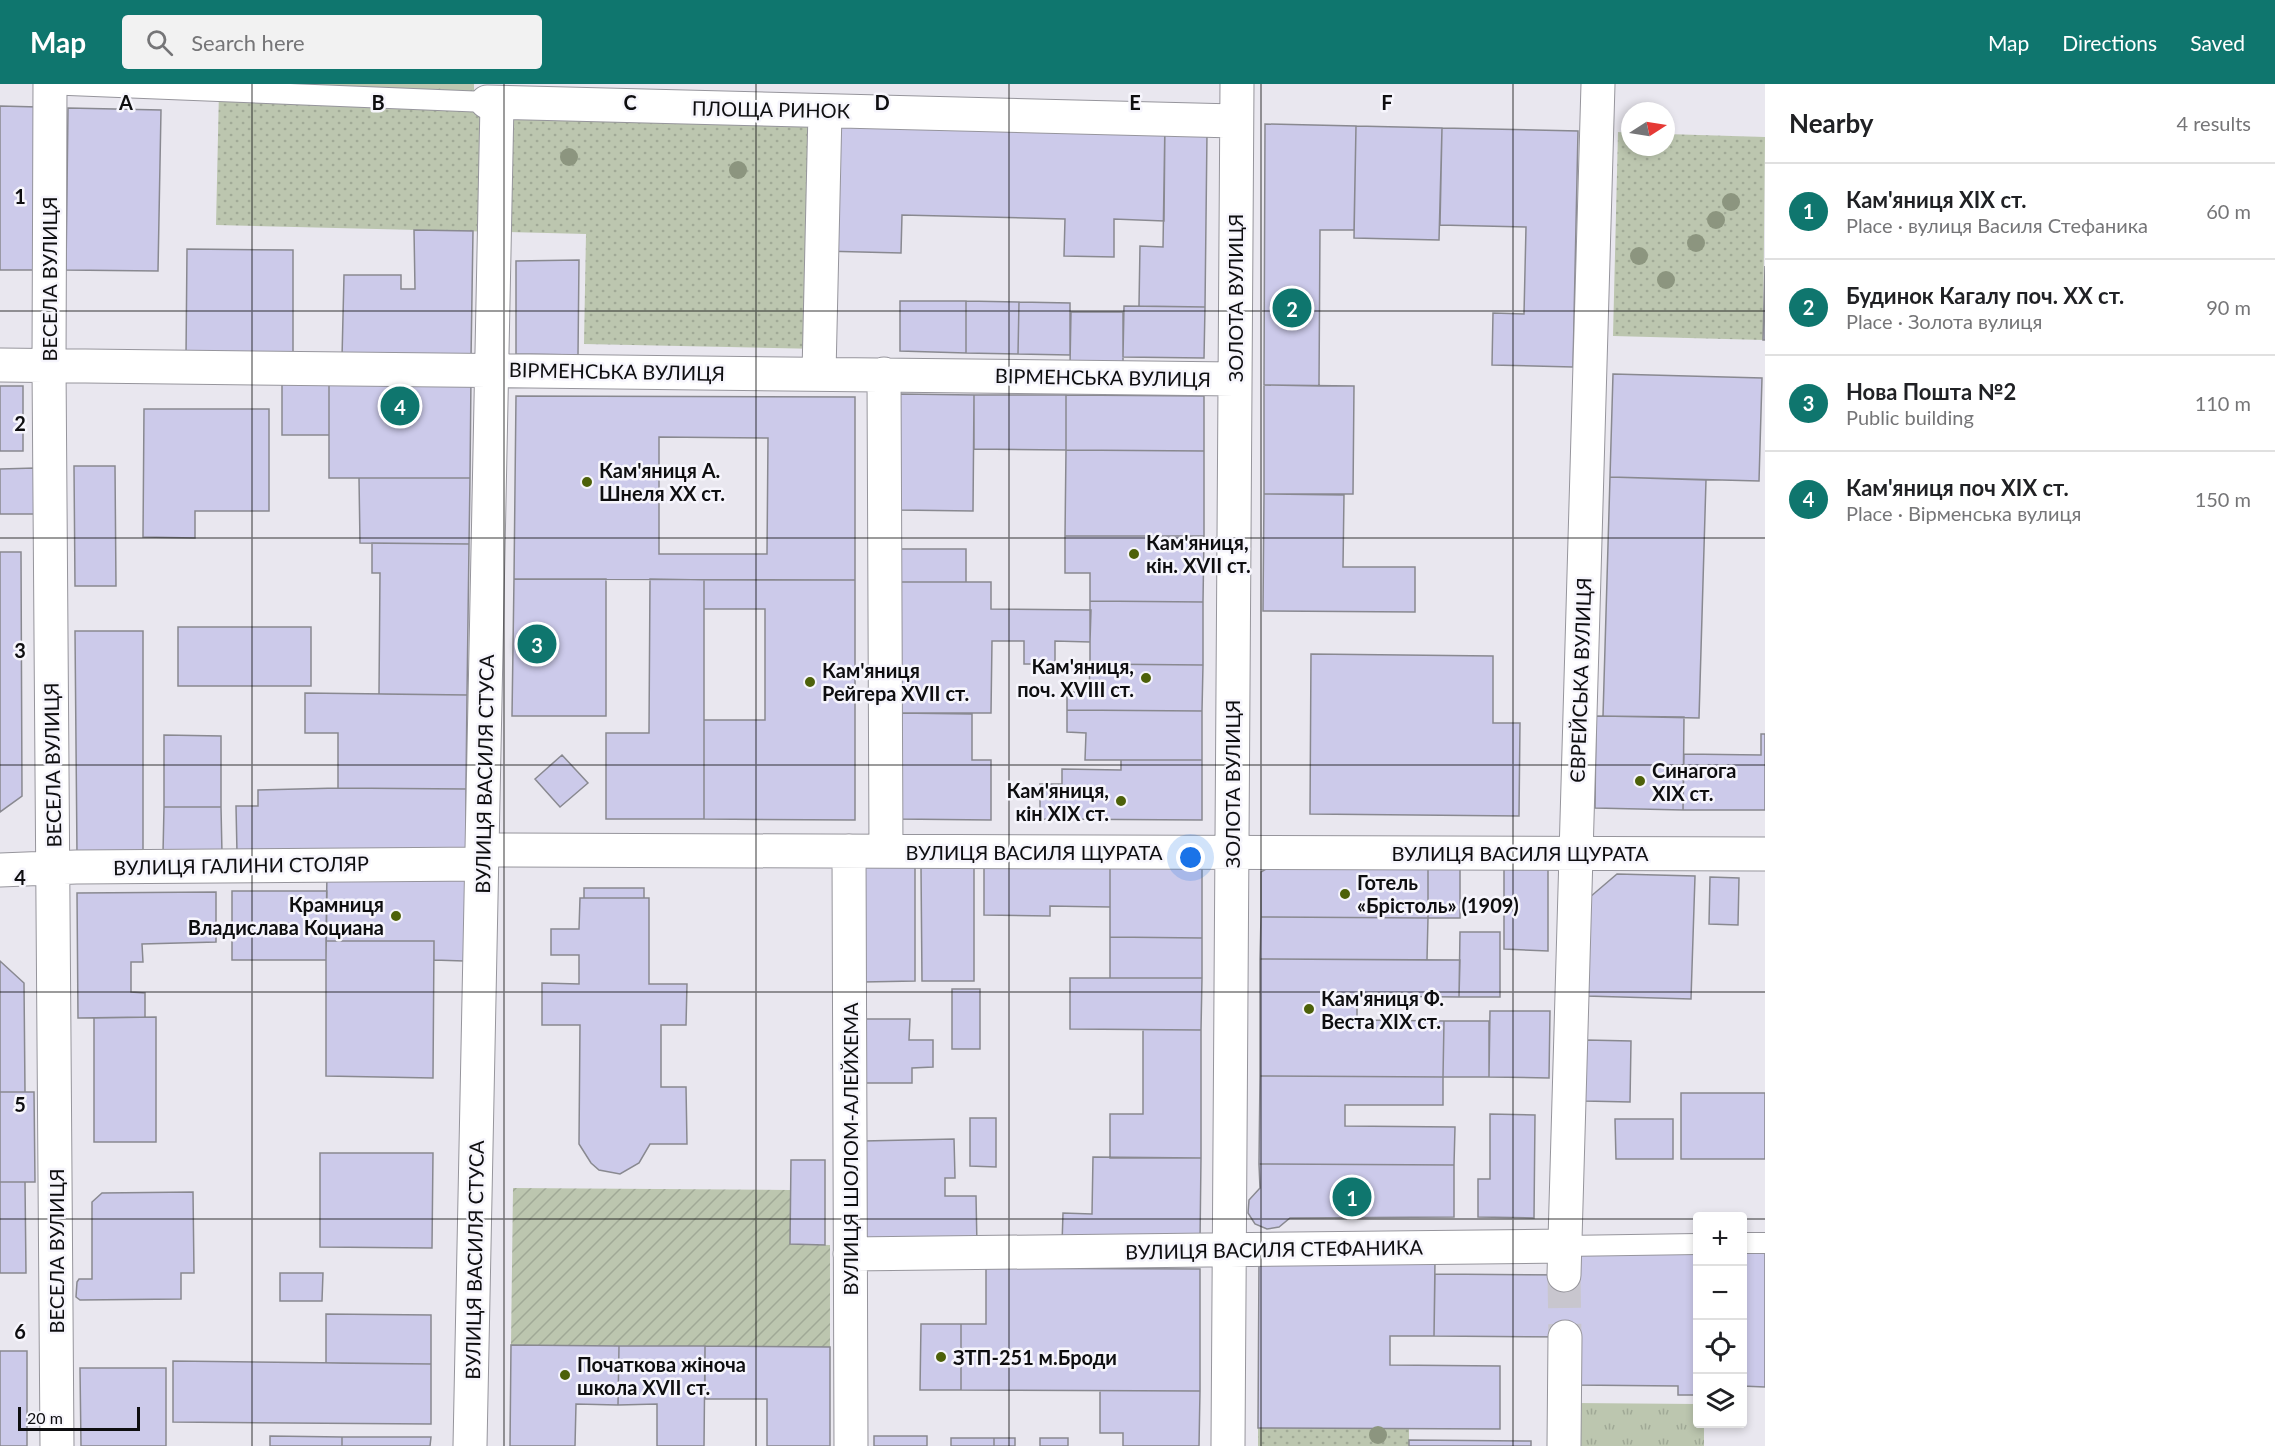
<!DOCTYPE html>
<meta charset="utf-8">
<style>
:root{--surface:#fff;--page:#f2f2f2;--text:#202124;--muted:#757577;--line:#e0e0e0;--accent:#0f766e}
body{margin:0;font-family:Lato,sans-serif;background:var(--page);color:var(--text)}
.controls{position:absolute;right:18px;bottom:18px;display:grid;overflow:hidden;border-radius:6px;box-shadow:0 3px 9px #0003}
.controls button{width:54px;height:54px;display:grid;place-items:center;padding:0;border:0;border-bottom:2px solid var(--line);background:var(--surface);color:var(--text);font:30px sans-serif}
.compass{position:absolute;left:1621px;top:18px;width:54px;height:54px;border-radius:50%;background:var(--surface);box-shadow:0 3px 9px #0003;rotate:78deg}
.scale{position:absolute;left:18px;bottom:15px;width:122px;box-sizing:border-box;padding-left:6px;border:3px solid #0e0e10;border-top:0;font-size:16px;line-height:21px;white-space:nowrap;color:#0e0e10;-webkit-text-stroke:4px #f6f5fc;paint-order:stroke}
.you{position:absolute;left:1191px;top:774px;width:21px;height:21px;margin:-15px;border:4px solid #fff;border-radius:50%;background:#1a73e8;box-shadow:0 0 0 9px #1a73e833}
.badge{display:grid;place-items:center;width:39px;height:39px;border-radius:50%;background:var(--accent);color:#fff;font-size:20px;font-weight:700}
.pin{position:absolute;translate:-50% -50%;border:3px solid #fff;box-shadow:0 2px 6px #0006}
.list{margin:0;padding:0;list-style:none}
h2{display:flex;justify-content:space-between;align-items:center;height:78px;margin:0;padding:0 24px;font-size:26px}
h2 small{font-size:20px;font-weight:400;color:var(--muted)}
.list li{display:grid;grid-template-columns:39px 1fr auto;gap:18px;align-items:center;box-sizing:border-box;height:96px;padding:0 24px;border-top:2px solid var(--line)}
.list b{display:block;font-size:22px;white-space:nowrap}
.list p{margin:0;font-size:20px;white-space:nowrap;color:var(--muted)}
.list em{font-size:20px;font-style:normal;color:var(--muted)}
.icon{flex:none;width:33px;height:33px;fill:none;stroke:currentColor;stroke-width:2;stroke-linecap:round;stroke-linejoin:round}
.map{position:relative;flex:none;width:1765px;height:1362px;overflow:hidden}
header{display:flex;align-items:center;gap:36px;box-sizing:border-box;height:84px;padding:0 30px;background:var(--accent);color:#fff}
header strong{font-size:28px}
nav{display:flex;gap:33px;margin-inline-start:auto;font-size:21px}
.search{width:420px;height:54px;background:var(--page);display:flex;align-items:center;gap:15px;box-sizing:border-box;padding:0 21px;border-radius:6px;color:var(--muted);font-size:22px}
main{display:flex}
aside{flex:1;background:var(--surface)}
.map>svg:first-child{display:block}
.grass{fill:url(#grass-tufts)}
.park{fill:url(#park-dots)}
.garden{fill:url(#garden-furrows)}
.building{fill:#cccaea;stroke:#898990;stroke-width:1.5;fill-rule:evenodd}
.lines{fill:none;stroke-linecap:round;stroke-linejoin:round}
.street-tunnel{stroke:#c8c6ce;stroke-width:33;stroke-dasharray:33 16;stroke-linecap:butt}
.lane-casing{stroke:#96959c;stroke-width:22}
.street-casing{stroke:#96959c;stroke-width:35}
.lane{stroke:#fff;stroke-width:20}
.street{stroke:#fff;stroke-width:33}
.tree{fill:#8c957f}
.grid{fill:none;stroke:#0e0e10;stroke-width:1.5;stroke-opacity:0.55}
.poi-dot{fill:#4d610a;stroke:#f6f5fc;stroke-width:2}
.labels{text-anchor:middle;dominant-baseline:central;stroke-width:5;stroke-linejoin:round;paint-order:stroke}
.street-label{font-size:20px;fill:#0e0e10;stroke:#f6f5fc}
.poi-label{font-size:20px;font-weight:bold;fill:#0e0e10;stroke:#f6f5fc;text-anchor:start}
.grid-label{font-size:20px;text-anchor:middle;font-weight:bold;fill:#0e0e10;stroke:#f6f5fc;stroke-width:5;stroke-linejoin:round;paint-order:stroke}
</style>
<header>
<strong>Map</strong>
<div class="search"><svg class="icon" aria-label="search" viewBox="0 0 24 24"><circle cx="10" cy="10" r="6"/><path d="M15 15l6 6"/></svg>Search here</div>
<nav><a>Map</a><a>Directions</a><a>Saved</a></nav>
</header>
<main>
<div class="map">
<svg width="1765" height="1362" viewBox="0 0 1765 1362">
<defs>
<pattern id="grass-tufts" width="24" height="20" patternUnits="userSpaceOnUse" patternTransform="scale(1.5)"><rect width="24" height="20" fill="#bcc6af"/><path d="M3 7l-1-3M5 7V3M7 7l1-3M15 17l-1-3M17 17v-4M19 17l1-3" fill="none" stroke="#a0a996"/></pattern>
<pattern id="park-dots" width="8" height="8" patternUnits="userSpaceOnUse" patternTransform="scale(1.5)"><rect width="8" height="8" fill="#bcc6af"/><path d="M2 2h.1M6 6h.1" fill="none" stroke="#a0a996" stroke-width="1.8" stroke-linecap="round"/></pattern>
<pattern id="garden-furrows" width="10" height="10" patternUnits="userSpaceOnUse" patternTransform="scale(1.5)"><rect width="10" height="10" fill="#bcc6af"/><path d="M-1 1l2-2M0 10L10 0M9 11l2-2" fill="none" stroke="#a0a996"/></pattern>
</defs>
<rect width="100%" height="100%" fill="#e9e7ef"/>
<path class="grass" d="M 48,0 L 474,0 L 474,18 Z
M 1575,1319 L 1697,1320 L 1698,1340 L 1704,1340 L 1704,1362 L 1575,1362 Z"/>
<path class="park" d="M 219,6 L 825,27 L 820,265 L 584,260 L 586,150 L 216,141 Z
M 1618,48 L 1630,49 L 1630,63 L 1666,63 L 1666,50 L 1765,53 L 1763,256 L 1613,252 Z
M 1258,1344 L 1409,1345 L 1409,1362 L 1258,1362 Z"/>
<path class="garden" d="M 513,1104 L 790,1106 L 790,1160 L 830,1161 L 830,1263 L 511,1261 Z"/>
<path class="building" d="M 0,22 L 38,23 L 36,186 L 0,186 Z
M 68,24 L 161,26 L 158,187 L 66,186 Z
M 825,27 L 1165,36 L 1164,137 L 1114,135 L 1114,173 L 1064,172 L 1065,135 L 902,131 L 901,169 L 822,167 Z
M 1165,36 L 1207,49 L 1205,223 L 1139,222 L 1140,162 L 1163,163 Z
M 1265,40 L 1356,42 L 1354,146 L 1320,146 L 1319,302 L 1264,301 Z
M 1356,42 L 1442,44 L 1439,156 L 1354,154 Z
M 1442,44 L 1578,47 L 1573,283 L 1492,281 L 1493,229 L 1524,230 L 1526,143 L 1440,141 Z
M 414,146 L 473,147 L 471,275 L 342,274 L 344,191 L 401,191 L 401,205 L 415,205 Z
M 187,165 L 293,166 L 293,274 L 186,273 Z
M 579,176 L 578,271 L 516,270 L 516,177 Z
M 1765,182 L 1765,256 L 1763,256 Z
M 900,217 L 966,217 L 966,269 L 900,267 Z
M 966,217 L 1019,218 L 1018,270 L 966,269 Z
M 1019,218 L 1070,219 L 1070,271 L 1018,270 Z
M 1124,222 L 1205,223 L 1204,274 L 1123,273 Z
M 1071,228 L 1123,228 L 1123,282 L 1070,281 Z
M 1613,290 L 1762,294 L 1759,397 L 1610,393 Z
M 282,291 L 329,291 L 329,351 L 282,351 Z
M 329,291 L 471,292 L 470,394 L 329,394 Z
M 1264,301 L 1354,302 L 1353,410 L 1264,410 Z
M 0,302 L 23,302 L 23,367 L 0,367 Z
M 900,310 L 974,311 L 973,427 L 899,426 Z
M 974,311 L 1066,311 L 1066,366 L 974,365 Z
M 1066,311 L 1204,312 L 1204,367 L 1066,366 Z
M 516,312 L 855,313 L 855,496 L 514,495 ZM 659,353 L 768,354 L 767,470 L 659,470 Z
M 144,325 L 269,325 L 269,427 L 195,427 L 195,454 L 143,453 Z
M 1066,366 L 1204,367 L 1204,452 L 1065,452 Z
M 74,382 L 115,382 L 116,502 L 75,502 Z
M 35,384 L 35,430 L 0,430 L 0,385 Z
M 1610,393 L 1706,396 L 1699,634 L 1603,632 Z
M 359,394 L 470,394 L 469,460 L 360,459 Z
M 1264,410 L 1344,411 L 1343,483 L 1415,483 L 1415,528 L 1263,527 Z
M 1065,452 L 1204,452 L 1203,518 L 1090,517 L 1090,489 L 1065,489 Z
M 372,459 L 469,460 L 467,611 L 379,610 L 380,489 L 372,489 Z
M 899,465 L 966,465 L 966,498 L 899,498 Z
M 0,468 L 21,468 L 22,712 L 0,728 Z
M 514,495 L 606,495 L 606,632 L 512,632 Z
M 650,495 L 704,496 L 704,735 L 606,735 L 606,649 L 649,649 Z
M 704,496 L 855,496 L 855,736 L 704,735 L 704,636 L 765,636 L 765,525 L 704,525 Z
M 899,498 L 991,498 L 991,525 L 1091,526 L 1090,558 L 1055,557 L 1055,580 L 1024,580 L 1024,557 L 992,557 L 991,629 L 898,629 Z
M 1090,517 L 1203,518 L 1203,581 L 1090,580 Z
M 178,543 L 311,543 L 311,602 L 178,602 Z
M 75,547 L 143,547 L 143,770 L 77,770 Z
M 1311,570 L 1493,572 L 1493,639 L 1520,639 L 1519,732 L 1310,730 Z
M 1090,580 L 1203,581 L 1202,627 L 1067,626 L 1067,608 L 1089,608 Z
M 305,609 L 467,611 L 466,705 L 338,704 L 338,649 L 305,649 Z
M 1067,626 L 1202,627 L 1202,676 L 1085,676 L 1086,649 L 1067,648 Z
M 898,629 L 972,630 L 972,676 L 991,676 L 991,736 L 897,735 Z
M 1596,632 L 1684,633 L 1683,726 L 1595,724 Z
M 1761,650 L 1765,650 L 1765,726 L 1683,726 L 1684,670 L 1761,671 Z
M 164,651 L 221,652 L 221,723 L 164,723 Z
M 562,671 L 588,699 L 560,723 L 535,695 Z
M 1121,676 L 1202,676 L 1202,736 L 1040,735 L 1040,700 L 1062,700 L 1062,685 L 1121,686 Z
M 338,704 L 466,705 L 466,767 L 237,769 L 236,722 L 258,722 L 258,706 Z
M 164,723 L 221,723 L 222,770 L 163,769 Z
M 1283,775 L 1428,775 L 1428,834 L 1261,833 L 1261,788 Z
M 1428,775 L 1460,775 L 1460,834 L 1428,834 Z
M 1504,775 L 1548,775 L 1548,867 L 1504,865 Z
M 863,783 L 915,783 L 915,897 L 863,898 Z
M 921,783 L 974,783 L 974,897 L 922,897 Z
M 984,783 L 1110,783 L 1110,823 L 1050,822 L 1050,832 L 984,831 Z
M 1110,783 L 1202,783 L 1202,854 L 1110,853 Z
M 327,786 L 466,787 L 464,877 L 434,876 L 434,857 L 326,857 Z
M 1617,790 L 1695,792 L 1691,915 L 1586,912 L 1590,813 Z
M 1710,793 L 1739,794 L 1738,841 L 1709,840 Z
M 584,804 L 644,804 L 644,814 L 584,814 Z
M 232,807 L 327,807 L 326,876 L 232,876 Z
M 216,808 L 216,858 L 142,860 L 143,878 L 131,878 L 131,908 L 145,909 L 145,933 L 78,934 L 77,809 Z
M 580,814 L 649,814 L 649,900 L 687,900 L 686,941 L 661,941 L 661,1003 L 686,1003 L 687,1060 L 650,1060 L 639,1079 L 620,1090 L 599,1086 L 591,1079 L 579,1060 L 580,941 L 542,941 L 542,899 L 579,900 L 579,871 L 551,871 L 551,845 L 579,845 Z
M 1261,833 L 1428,834 L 1427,876 L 1260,875 Z
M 1460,848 L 1500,848 L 1500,913 L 1459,913 Z
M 1110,853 L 1202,854 L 1202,894 L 1110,894 Z
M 326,857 L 434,857 L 433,994 L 326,992 Z
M 1260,875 L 1460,876 L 1459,913 L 1357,912 L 1357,936 L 1444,937 L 1443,993 L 1260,992 Z
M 0,877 L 24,899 L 25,1008 L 0,1008 Z
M 1070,894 L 1202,894 L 1201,946 L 1070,945 Z
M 952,905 L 980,905 L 980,965 L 952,965 Z
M 1490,927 L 1550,927 L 1549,994 L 1489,993 Z
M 156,933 L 156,1058 L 94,1058 L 94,934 Z
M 864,935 L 910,935 L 909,956 L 933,956 L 933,983 L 912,984 L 912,999 L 863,999 Z
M 1444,937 L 1489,937 L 1489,993 L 1443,993 Z
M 1143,946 L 1201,946 L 1201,1074 L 1110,1074 L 1110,1030 L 1143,1030 Z
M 1586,956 L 1631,957 L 1630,1018 L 1584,1017 Z
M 1260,992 L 1443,993 L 1443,1021 L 1345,1021 L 1345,1042 L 1455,1043 L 1454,1081 L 1259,1080 Z
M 0,1008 L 34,1008 L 35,1098 L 0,1098 Z
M 1681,1009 L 1765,1009 L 1765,1075 L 1681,1075 Z
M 1490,1030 L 1535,1031 L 1534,1134 L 1478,1133 L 1478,1095 L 1490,1095 Z
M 970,1034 L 996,1034 L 996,1083 L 970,1082 Z
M 1615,1035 L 1673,1035 L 1673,1075 L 1616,1075 Z
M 954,1055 L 955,1094 L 945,1094 L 945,1112 L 976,1112 L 977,1162 L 864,1164 L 864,1057 Z
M 320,1069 L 433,1069 L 432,1164 L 320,1163 Z
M 1093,1073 L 1201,1074 L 1200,1158 L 1062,1160 L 1063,1129 L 1092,1130 Z
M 791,1076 L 825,1076 L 825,1161 L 790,1160 Z
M 1259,1080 L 1454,1081 L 1454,1133 L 1290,1134 L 1279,1143 L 1267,1145 L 1255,1140 L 1248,1129 L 1249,1116 L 1260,1104 Z
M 0,1098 L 25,1098 L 26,1189 L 0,1189 Z
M 193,1108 L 194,1189 L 181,1189 L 181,1215 L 80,1216 L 76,1213 L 77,1198 L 79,1195 L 92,1195 L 92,1118 L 102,1109 Z
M 1574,1166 L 1698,1166 L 1698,1311 L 1678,1311 L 1678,1302 L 1574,1301 L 1574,1253 L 1434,1252 L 1435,1190 L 1574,1191 Z
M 1742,1167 L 1765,1167 L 1765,1303 L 1742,1302 Z
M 1259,1176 L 1435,1176 L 1434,1252 L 1390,1252 L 1390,1281 L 1500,1282 L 1500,1345 L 1258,1344 Z
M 986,1184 L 1200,1185 L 1200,1307 L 961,1306 L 961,1240 L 986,1240 Z
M 280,1189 L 323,1189 L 322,1217 L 280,1217 Z
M 326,1230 L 431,1231 L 431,1280 L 326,1279 Z
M 921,1240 L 961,1240 L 961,1306 L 920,1306 Z
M 511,1261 L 619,1262 L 618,1321 L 576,1320 L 575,1362 L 510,1362 Z
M 619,1262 L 705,1262 L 704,1362 L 657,1362 L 657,1320 L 618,1321 Z
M 705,1262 L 830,1263 L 830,1362 L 767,1362 L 767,1315 L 705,1315 Z
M 0,1267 L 27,1267 L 27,1362 L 0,1362 Z
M 173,1277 L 431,1280 L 431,1340 L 173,1338 Z
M 80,1284 L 166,1284 L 166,1362 L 81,1362 Z
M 1100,1307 L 1200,1307 L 1199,1362 L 1123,1362 L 1123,1349 L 1100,1349 Z
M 270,1352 L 342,1353 L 342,1362 L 270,1362 Z
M 874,1352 L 927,1352 L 927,1362 L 874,1362 Z
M 342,1353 L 431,1353 L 430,1362 L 342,1362 Z
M 951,1354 L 994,1354 L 994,1362 L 951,1362 Z
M 994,1354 L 1015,1354 L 1015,1362 L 994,1362 Z
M 1040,1354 L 1068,1354 L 1068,1362 L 1040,1362 Z
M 1409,1356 L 1531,1357 L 1531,1362 L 1409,1362 Z"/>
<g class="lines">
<path class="street-tunnel" d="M 1564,1191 L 1565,1253"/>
<g class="lane-casing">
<path id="lane" d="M 44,0 L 487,18
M 1742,1159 L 1765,1159
M 1563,1162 L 1698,1160"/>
</g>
<g class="street-casing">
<path id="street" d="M 50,0 L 49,282 L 57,1362
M 487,18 L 1235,37
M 0,281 L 1234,295
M 819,289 L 825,27
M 884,290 L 886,767
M 483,766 L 1765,770
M 849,767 L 851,1362
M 0,786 L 76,783 L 482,780
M 850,1170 L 1563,1162
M 1564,1191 L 1598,0
M 470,1362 L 497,19
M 1228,1362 L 1237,0
M 1564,1362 L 1565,1253"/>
</g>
<use href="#lane" class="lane"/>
<use href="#street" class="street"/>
</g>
<g class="tree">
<circle cx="569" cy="73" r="9"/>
<circle cx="738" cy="86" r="9"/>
<circle cx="1731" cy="118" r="9"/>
<circle cx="1716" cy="136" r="9"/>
<circle cx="1696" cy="159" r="9"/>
<circle cx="1639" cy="172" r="9"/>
<circle cx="1666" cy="196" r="9"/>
<circle cx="1378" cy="1351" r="9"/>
</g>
<path class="grid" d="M 252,0 L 252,1362M 504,0 L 504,1362M 756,0 L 756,1362M 1009,0 L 1009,1362M 1261,0 L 1261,1362M 1513,0 L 1513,1362M 0,227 L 1765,227M 0,454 L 1765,454M 0,681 L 1765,681M 0,908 L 1765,908M 0,1135 L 1698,1135M 1742,1135 L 1765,1135"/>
<g class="poi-dot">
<circle cx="587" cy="398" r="6"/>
<circle cx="1134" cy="470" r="6"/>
<circle cx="1146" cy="594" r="6"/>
<circle cx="810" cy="598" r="6"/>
<circle cx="1640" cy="697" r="6"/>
<circle cx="1121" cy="717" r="6"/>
<circle cx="1345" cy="810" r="6"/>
<circle cx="396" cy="832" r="6"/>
<circle cx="1309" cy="925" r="6"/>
<circle cx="941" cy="1273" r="6"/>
<circle cx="565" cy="1291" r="6"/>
</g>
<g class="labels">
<g class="street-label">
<text transform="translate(771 25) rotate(1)">ПЛОЩА РИНОК</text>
<text transform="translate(49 195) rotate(-90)">ВЕСЕЛА ВУЛИЦЯ</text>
<text transform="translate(1235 214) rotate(-90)">ЗОЛОТА ВУЛИЦЯ</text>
<text transform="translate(617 287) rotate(1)">ВІРМЕНСЬКА ВУЛИЦЯ</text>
<text transform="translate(1103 293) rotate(1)">ВІРМЕНСЬКА ВУЛИЦЯ</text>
<text transform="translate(1580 596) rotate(-88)">ЄВРЕЙСЬКА ВУЛИЦЯ</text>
<text transform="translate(52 681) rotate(-91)">ВЕСЕЛА ВУЛИЦЯ</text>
<text transform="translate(484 690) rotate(-89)">ВУЛИЦЯ ВАСИЛЯ СТУСА</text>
<text transform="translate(1232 700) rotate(-90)">ЗОЛОТА ВУЛИЦЯ</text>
<text x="1034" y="768">ВУЛИЦЯ ВАСИЛЯ ЩУРАТА</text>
<text x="1520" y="769">ВУЛИЦЯ ВАСИЛЯ ЩУРАТА</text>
<text transform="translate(241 781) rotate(-1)">ВУЛИЦЯ ГАЛИНИ СТОЛЯР</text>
<text transform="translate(850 1065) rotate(-90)">ВУЛИЦЯ ШОЛОМ-АЛЕЙХЕМА</text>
<text transform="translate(1274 1165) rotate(-1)">ВУЛИЦЯ ВАСИЛЯ СТЕФАНИКА</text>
<text transform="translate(56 1167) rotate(-90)">ВЕСЕЛА ВУЛИЦЯ</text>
<text transform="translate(474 1176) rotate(-89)">ВУЛИЦЯ ВАСИЛЯ СТУСА</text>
</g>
<g class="poi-label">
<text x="599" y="386">Кам'яниця А.<tspan x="599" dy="23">Шнеля XX cт.</tspan></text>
<text x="1146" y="458">Кам'яниця,<tspan x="1146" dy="23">кін. XVII ст.</tspan></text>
<text x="1134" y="582" text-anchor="end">Кам'яниця,<tspan x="1134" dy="23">поч. XVIII ст.</tspan></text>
<text x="822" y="586">Кам'яниця<tspan x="822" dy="23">Рейгера XVII ст.</tspan></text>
<text x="1652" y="686">Синагога<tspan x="1652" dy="23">XIX ст.</tspan></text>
<text x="1109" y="706" text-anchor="end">Кам'яниця,<tspan x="1109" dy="23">кін XIX ст.</tspan></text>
<text x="1357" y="798">Готель<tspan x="1357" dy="23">«Брістоль» (1909)</tspan></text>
<text x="384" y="820" text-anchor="end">Крамниця<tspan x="384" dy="23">Владислава Коциана</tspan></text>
<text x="1321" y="914">Кам'яниця Ф.<tspan x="1321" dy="23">Веста XIX ст.</tspan></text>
<text x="953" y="1273">ЗТП-251 м.Броди</text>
<text x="577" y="1280">Початкова жіноча<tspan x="577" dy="23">школа XVII ст.</tspan></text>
</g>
</g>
<g class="grid-label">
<text x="126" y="26">A</text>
<text x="378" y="26">B</text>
<text x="630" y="26">C</text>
<text x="882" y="26">D</text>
<text x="1135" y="26">E</text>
<text x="1387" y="26">F</text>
<text x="20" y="120">1</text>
<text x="20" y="347">2</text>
<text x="20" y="574">3</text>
<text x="20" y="801">4</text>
<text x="20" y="1028">5</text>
<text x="20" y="1255">6</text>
</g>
</svg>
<div class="controls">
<button>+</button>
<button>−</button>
<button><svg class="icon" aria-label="locate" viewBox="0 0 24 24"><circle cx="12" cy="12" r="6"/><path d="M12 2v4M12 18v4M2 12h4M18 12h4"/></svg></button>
<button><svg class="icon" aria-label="layers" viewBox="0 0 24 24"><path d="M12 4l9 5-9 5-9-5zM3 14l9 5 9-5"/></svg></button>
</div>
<svg class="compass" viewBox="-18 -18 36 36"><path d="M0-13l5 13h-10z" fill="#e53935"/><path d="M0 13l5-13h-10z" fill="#757577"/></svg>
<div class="scale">20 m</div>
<div class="you"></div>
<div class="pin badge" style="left:1352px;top:1113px">1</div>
<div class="pin badge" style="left:1292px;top:224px">2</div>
<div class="pin badge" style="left:537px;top:560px">3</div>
<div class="pin badge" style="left:400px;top:322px">4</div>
</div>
<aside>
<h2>Nearby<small>4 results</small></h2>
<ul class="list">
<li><span class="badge">1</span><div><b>Кам'яниця XIX ст.</b><p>Place · вулиця Василя Стефаника</p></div><em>60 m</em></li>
<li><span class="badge">2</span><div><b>Будинок Кагалу поч. XX ст.</b><p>Place · Золота вулиця</p></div><em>90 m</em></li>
<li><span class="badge">3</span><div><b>Нова Пошта №2</b><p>Public building</p></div><em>110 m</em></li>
<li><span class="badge">4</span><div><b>Кам'яниця поч XIX ст.</b><p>Place · Вірменська вулиця</p></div><em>150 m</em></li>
</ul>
</aside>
</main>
